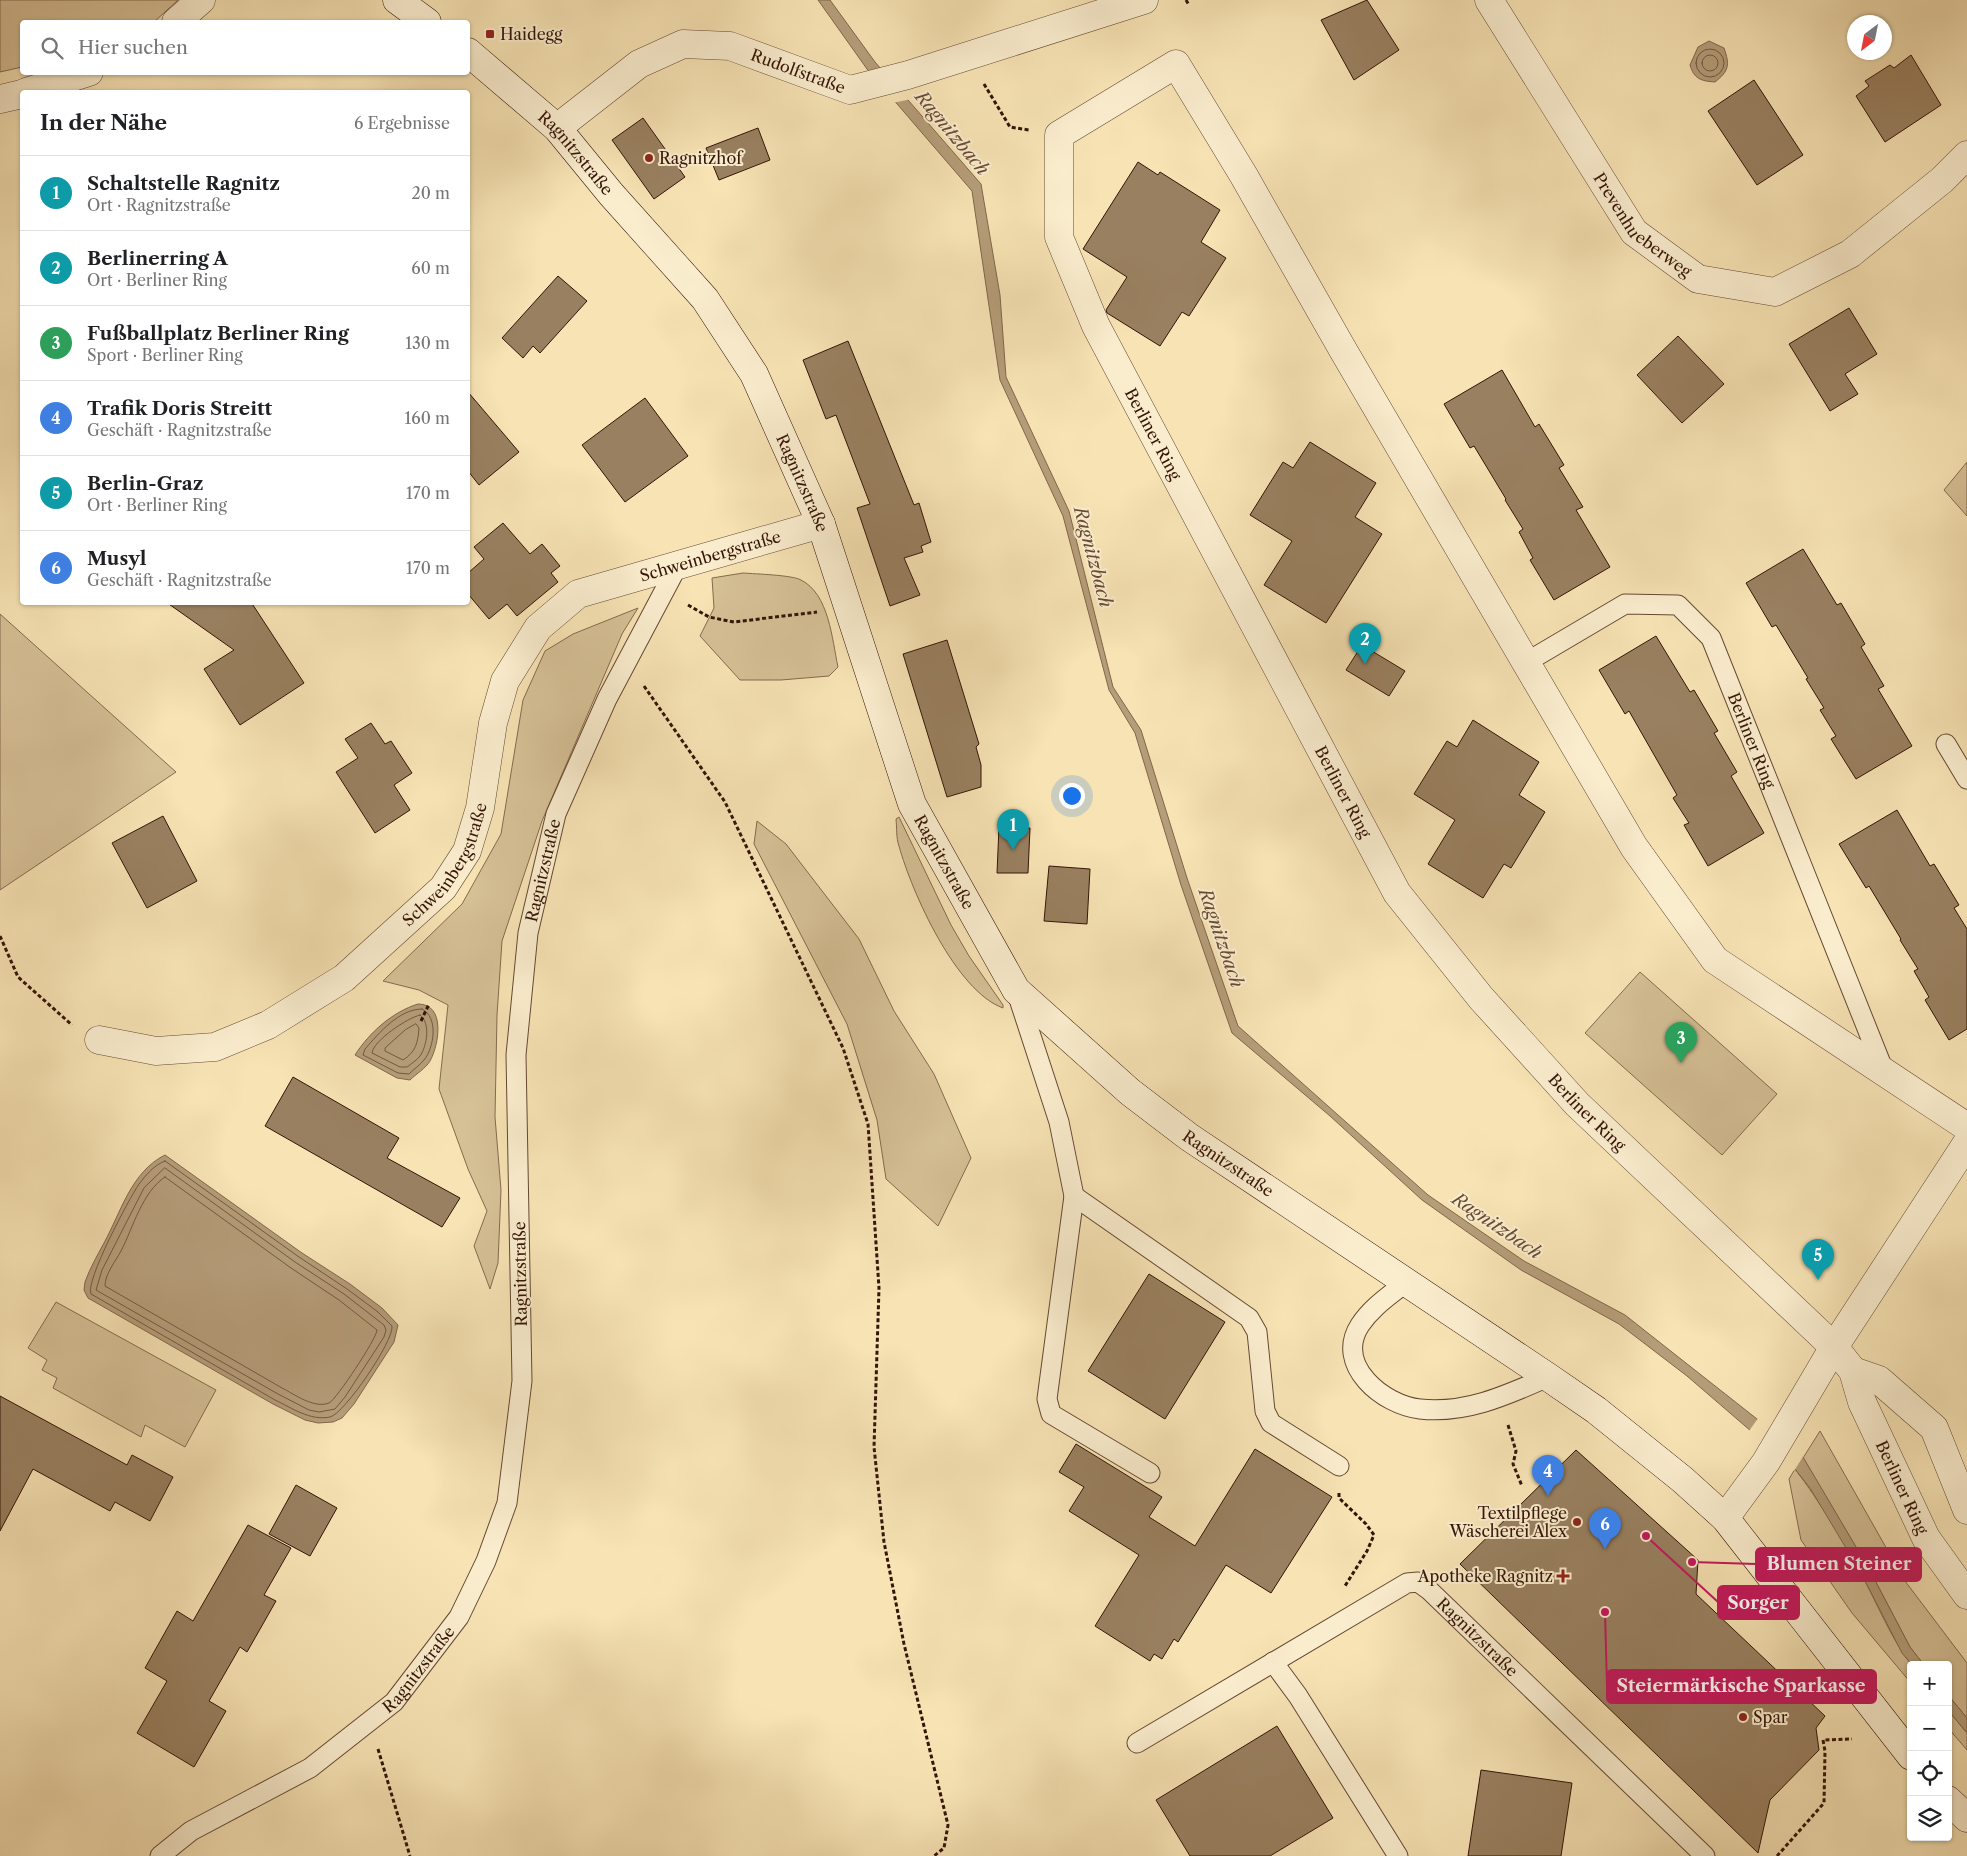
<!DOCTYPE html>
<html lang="de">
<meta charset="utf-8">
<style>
:root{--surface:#fff;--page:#f6f6f6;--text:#202124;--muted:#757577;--line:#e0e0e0;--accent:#8f2418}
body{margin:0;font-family:"Libre Caslon Text",serif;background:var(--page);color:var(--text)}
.controls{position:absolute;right:15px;bottom:15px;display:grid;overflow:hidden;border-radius:5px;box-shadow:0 1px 4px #0004}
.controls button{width:45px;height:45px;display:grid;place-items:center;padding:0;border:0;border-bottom:1px solid var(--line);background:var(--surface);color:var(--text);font:25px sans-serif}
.compass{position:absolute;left:1847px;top:15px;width:45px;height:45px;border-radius:50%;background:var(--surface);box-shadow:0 1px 4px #0004;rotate:212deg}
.you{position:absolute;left:1071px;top:795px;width:18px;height:18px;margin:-12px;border:4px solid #fff;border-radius:50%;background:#1a73e8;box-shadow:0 0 0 8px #1a73e833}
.badge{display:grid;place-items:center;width:32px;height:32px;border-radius:50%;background:var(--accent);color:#fff;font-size:16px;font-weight:700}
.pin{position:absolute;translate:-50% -41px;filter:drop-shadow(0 1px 2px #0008)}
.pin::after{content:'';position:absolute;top:26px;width:18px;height:15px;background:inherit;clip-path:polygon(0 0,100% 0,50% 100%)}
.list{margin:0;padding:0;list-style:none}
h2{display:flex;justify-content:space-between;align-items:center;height:65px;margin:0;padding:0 20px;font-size:21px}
h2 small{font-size:16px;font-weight:400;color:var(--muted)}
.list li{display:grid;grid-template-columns:32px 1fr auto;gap:15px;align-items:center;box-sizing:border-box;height:75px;padding:0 20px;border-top:1px solid var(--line)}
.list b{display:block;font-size:19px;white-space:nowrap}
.list p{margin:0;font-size:16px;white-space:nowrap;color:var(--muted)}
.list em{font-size:16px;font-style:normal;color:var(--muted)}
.icon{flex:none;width:28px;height:28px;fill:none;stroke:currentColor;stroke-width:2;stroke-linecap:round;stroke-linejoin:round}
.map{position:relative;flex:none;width:1967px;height:1856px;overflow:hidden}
.search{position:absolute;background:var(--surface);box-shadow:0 1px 4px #0004;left:20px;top:20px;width:450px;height:55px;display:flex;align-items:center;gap:12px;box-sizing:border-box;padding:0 18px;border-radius:5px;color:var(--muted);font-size:19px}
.panel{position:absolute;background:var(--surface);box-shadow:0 1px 4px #0004;left:20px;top:90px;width:450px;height:515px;border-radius:5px}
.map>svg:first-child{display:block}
.green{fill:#d6c096;stroke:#856a4e}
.water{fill:#b59d79;stroke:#81664b}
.pier{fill:#f7e3b4}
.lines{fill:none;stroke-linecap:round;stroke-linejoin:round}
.shore{stroke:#745840;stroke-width:1}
.building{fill:#998060;stroke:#341406}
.service-casing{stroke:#654832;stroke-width:21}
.minor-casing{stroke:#654832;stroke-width:29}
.secondary-casing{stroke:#341406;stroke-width:29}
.path{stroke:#341406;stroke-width:3;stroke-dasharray:4 2.5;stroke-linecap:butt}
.service{stroke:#faedce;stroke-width:19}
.minor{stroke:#faedce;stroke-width:28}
.secondary{stroke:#faedce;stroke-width:28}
.poi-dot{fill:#8f2418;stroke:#faedce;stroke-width:2}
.labels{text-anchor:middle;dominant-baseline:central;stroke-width:4;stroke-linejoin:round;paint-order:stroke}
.poi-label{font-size:16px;fill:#341406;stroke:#faedce;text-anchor:start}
.street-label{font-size:16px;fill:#341406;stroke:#faedce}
.water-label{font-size:18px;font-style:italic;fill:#684b34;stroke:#faedce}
.leader{fill:none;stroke:#c2185b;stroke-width:2}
.callout-dot{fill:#c2185b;stroke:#faedce;stroke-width:2}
.callout{fill:#c2185b;stroke:#c2185b;stroke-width:2}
.callout-label{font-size:18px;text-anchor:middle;font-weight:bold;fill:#fff}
</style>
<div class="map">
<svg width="1967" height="1856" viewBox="0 0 1967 1856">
<rect width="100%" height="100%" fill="#f7e3b4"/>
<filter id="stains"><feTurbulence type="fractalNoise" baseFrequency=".004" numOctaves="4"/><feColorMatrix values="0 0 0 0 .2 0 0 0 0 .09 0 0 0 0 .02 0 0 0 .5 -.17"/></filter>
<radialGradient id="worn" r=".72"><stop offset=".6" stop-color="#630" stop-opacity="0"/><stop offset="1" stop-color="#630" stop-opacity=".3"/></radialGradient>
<path class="green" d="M 0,0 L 178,0 L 154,22 L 22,22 L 22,67 L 0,72 Z
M 1967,462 L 1967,516 L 1944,490 Z
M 743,573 C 756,574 792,575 801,580 C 829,594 832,639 838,667 L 829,676 L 781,680 L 740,680 L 700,636 L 714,608 L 712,578 Z
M 638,608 L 622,634 L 542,821 L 502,941 L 497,1015 L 495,1117 L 501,1190 L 498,1263 L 490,1289 L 474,1246 L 487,1211 L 468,1169 L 439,1089 L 448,1005 L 419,990 L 383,981 L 462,904 L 501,834 L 523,700 L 545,651 L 573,634 Z
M 0,614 L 176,772 L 0,890 Z
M 899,817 L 951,925 L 969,956 L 1003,1005 L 1003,1008 C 956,991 912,893 899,846 C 896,838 897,828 896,819 Z
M 757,821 L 786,844 L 859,939 L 894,1011 L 934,1074 L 971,1158 L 938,1226 L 886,1179 L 877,1120 L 847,1024 L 754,844 Z
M 1640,972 L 1777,1094 L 1722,1155 L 1585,1033 Z
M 56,1302 L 216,1390 L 185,1447 L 145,1425 L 141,1437 L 53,1388 L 57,1378 L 42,1370 L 47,1360 L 28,1348 Z
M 1820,1431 L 1905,1581 L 1967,1663 L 1967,1718 L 1948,1695 L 1948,1665 L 1924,1665 L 1910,1647 L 1869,1569 L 1803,1458 Z
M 1795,1469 C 1820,1502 1842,1538 1861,1574 C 1878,1604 1890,1638 1912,1665 L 1911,1683 L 1852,1613 L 1801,1540 L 1789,1479 Z
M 1948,1710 L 1967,1733 L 1967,1750 L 1948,1728 Z"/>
<path class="water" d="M 818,0 L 830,0 L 875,62 L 981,184 L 1000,295 L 1006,377 L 1069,511 L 1113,687 L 1141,730 L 1187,878 L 1238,1026 L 1428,1195 L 1524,1261 L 1625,1315 L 1757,1419 L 1803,1457 L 1869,1569 L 1910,1647 L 1924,1665 L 1912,1665 L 1902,1653 L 1861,1573 L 1810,1488 L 1795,1469 L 1687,1376 L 1619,1324 L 1521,1270 L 1422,1200 L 1330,1116 L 1232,1033 L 1181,885 L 1135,733 L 1109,690 L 1063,516 L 1000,380 L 972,191 L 867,69 Z
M 1709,41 L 1724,48 C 1730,65 1729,71 1715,82 C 1701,81 1694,79 1690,65 L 1698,47 Z
M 418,1004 C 446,1004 439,1045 430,1061 C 426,1068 416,1074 410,1080 L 397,1078 L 355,1055 C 369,1033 392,1012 418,1004 Z
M 165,1155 L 302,1253 L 350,1284 L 382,1308 L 398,1325 L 394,1342 L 354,1404 L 342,1418 L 333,1422 L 318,1423 L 305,1420 L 273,1404 L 88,1298 L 84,1290 L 85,1282 C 90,1268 97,1256 104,1243 C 121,1212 131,1172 165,1155 Z
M 1948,1695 L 1967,1718 L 1967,1733 L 1948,1710 Z"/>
<path class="pier" d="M 887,72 L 912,99 L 892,103 L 870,77 Z
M 1759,1417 L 1804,1455 L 1794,1471 L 1749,1431 Z"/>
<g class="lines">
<path class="shore" d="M1696 63a14 14 0 1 1 28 0a14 14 0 1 1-28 0Z
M1702 63a8 8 0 1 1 16 0a8 8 0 1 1-16 0Z
M 422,1009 C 439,1017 434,1048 424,1060 C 420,1065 414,1069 409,1074 L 398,1073 L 363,1055 L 365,1049 C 379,1033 399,1009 422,1009 Z
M 420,1015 C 431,1023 427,1046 420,1056 C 417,1060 411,1064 407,1067 L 400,1067 L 372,1053 C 373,1041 407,1018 420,1015 Z
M 416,1024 L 419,1028 C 418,1042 416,1052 403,1060 L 385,1051 L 385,1048 L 405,1030 Z
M 165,1161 L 299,1257 L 347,1289 L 378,1312 L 392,1326 C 394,1341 344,1414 330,1417 C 310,1421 292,1408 275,1400 L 91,1294 C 85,1281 129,1199 139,1184 C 146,1175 154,1165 165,1161 Z
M 165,1168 L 295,1262 L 344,1294 L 384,1325 L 386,1330 L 384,1337 L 345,1397 L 335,1409 L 319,1412 L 309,1410 L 278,1394 L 96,1290 L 102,1270 L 144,1188 Z
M 165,1177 L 291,1268 L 339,1300 L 377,1330 C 377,1338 336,1400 329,1403 C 314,1409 294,1394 282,1388 L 105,1286 C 105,1274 115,1262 121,1251 C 133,1228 142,1192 165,1177 Z"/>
</g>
<path class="building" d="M 1367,0 L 1399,50 L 1354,80 L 1321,20 Z
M 1911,55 L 1941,105 L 1885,142 L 1856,96 L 1869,86 L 1865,81 L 1890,65 L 1894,68 Z
M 1754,80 L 1803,155 L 1757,185 L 1708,111 Z
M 643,118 L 685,177 L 654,199 L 612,140 Z
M 758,128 L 770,160 L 719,180 L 706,148 Z
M 1138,162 L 1158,175 L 1160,172 L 1220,210 L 1201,242 L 1226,258 L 1189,316 L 1182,312 L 1160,346 L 1107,313 L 1106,310 L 1127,277 L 1083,249 Z
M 558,276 L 587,301 L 540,353 L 533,346 L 523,358 L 502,338 Z
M 1849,308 L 1877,354 L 1845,374 L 1858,394 L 1830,411 L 1789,344 Z
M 1678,336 L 1724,384 L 1682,423 L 1637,375 Z
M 848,341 L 914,505 L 919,503 L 931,542 L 921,546 L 923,552 L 904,558 L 920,595 L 890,606 L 857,508 L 870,504 L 836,415 L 826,419 L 803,360 Z
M 1502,370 L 1535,427 L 1539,424 L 1564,465 L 1559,468 L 1583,507 L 1576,510 L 1610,567 L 1554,600 L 1530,560 L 1533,558 L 1519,532 L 1523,529 L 1505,500 L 1506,499 L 1474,446 L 1470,448 L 1444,404 Z
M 468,392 L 519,452 L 479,485 L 468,471 Z
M 645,398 L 688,456 L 625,502 L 582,445 Z
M 1310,442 L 1376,483 L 1355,517 L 1382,534 L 1326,623 L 1264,585 L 1292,541 L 1250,515 L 1283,462 L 1293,468 Z
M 503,523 L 530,554 L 542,544 L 560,566 L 551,573 L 558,582 L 517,616 L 507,604 L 489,619 L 468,594 L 468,573 L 484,559 L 474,547 Z
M 1803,549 L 1837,605 L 1841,603 L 1865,644 L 1861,647 L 1884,686 L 1878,689 L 1912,746 L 1856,779 L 1831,739 L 1836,736 L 1820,710 L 1824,708 L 1806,679 L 1808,678 L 1776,625 L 1772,627 L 1746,583 Z
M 166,602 L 251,602 L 304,683 L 240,725 L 204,669 L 234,650 Z
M 1656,636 L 1690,692 L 1694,690 L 1718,731 L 1714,733 L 1737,772 L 1731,776 L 1764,833 L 1708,866 L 1684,825 L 1689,823 L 1673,798 L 1677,795 L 1629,711 L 1625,714 L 1599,670 Z
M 947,640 L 979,744 L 976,747 L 981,765 L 981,787 L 947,797 L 903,654 Z
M 1362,645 L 1405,671 L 1389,696 L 1346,670 Z
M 1473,720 L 1539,762 L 1519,795 L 1545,812 L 1511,868 L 1504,864 L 1483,898 L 1428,864 L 1455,820 L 1414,794 L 1447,741 L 1457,747 Z
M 371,723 L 385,744 L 391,741 L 412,773 L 394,785 L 410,810 L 375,833 L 336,772 L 358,758 L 345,739 Z
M 1897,810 L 1930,866 L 1934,864 L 1959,905 L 1954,908 L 1967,929 L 1967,1029 L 1949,1040 L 1925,1000 L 1929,997 L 1914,971 L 1918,969 L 1900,940 L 1901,939 L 1869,886 L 1866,888 L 1839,844 Z
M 163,816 L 197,881 L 147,908 L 112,843 Z
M 999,827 L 1030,828 L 1028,873 L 997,873 Z
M 1049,866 L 1090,869 L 1087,924 L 1044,921 Z
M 293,1077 L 399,1138 L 387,1158 L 460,1198 L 442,1227 L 265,1126 Z
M 1149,1274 L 1225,1322 L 1165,1419 L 1088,1371 Z
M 0,1396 L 127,1465 L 132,1455 L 173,1477 L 150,1521 L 115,1502 L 110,1511 L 33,1469 L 0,1531 Z
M 1076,1444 L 1162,1497 L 1149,1517 L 1195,1546 L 1255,1449 L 1332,1497 L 1271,1593 L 1226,1565 L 1178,1642 L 1174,1639 L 1162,1659 L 1154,1654 L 1150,1661 L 1095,1626 L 1139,1555 L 1069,1511 L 1084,1487 L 1059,1472 Z
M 1576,1450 L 1698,1560 L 1696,1594 L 1825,1716 L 1816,1728 L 1819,1750 L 1770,1800 L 1758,1853 L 1460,1564 Z
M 296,1485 L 337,1508 L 310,1556 L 269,1534 Z
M 248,1525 L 291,1548 L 264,1595 L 276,1601 L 247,1652 L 240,1647 L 209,1701 L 226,1711 L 194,1767 L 137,1733 L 167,1681 L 145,1668 L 177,1611 L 193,1621 Z
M 1277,1726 L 1333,1818 L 1270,1856 L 1190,1856 L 1156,1800 Z
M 1481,1770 L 1572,1783 L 1561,1856 L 1468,1856 Z"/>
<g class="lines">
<g class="service-casing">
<g id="service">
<path id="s1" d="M 1525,663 L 1625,604 L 1678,605 L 1711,638 L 1884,1071"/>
<path d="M 1946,744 L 1967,779"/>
<path d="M 1017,993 L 1059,1122 L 1074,1196 L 1047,1399 L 1051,1414 L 1150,1473"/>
<path d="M 1074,1196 L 1249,1318 L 1257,1332 L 1265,1411 L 1271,1423 L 1339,1466"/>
<path d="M 1405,1283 C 1389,1296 1372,1307 1360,1325 C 1334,1365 1383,1405 1420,1409 C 1466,1414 1507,1395 1548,1377"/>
<path d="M 1273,1662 L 1298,1696 L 1398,1856"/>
<path id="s2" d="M 1137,1743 L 1407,1583 L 1418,1582 L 1429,1590 L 1705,1856"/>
<path id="s3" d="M 160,1856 L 191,1831 L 310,1768 L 394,1702 L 459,1617 L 486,1561 L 507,1503 L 522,1381 L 516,1055 L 528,933 L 556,814 L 607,699 L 678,565"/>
</g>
</g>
<g class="minor-casing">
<g id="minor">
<path id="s4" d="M 1489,0 L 1634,232 L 1698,279 L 1775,292 L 1850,254 L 1942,180 L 1967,155"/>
<path d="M 176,22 L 201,0"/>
<path d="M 26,92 L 89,72"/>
<path d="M 0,99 L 22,94"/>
<path id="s5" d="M 557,128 L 639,64 L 683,44 L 730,46 L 850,90 L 908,75 L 1144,0"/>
<path id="s6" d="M 99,1040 L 156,1051 L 215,1047 L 268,1025 L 344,978 L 443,888 L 467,851 L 480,808 L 493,723 L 505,681 L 538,628 L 578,594 L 821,524"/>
<path id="s7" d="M 1967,1127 L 1715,960 L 1634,847 L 1343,350 L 1244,176 L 1176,64 L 1059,135 L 1059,237 L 1096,326 L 1397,893 L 1481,998 L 1577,1104 L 1834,1347 L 1853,1371 L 1862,1402 L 1926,1538 L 1967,1595"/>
<path d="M 1853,1371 L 1879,1380 L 1934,1428 L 1967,1510"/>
<path d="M 1725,1518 L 1766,1462 L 1834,1347 L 1967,1143"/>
</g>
</g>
<g class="secondary-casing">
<g id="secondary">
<path d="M 397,0 L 427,22"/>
<path id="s8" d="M 468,52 L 557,128 L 611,194 L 705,299 L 754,374 L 821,524 L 912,804 L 1016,990 L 1130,1092 L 1189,1137 L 1548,1377 L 1596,1410 L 1683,1480 L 1725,1518 L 1911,1756"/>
<path d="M 1948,1800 L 1967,1818"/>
</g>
</g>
<path class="path" d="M 1186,0 L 1189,5
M 984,84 L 1010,127 L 1029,130
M 688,605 L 709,617 L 734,622 L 817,612
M 644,686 L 725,802 L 843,1048 L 868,1124 L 879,1288 L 874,1447 L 884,1542 L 904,1644 L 948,1825 L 944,1848 L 934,1856
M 0,936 L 18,977 L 72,1025
M 421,1021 L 429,1004
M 1508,1425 L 1516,1451 L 1513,1464 L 1522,1486
M 1339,1493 L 1339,1498 L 1366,1524 L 1374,1535 L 1367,1551 L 1345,1586
M 378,1749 L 410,1856
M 1777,1856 L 1824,1803 L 1825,1751 L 1823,1740 L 1852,1739"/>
<use href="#service" class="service"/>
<use href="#minor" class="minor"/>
<use href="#secondary" class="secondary"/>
</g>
<g class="poi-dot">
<rect x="485" y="29" width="10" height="10" rx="2.5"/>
<circle cx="649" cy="158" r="5"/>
<circle cx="1577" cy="1522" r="5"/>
<path d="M1560.5 1568.5h5v5h5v5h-5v5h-5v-5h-5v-5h5z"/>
<circle cx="1743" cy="1717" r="5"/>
</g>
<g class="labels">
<g class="poi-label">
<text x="500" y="34">Haidegg</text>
<text x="659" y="158">Ragnitzhof</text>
<text x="1567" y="1513" text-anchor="end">Textilpflege<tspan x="1567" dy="18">Wäscherei Alex</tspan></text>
<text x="1553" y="1576" text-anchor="end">Apotheke Ragnitz</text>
<text x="1753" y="1717">Spar</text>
</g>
<g class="street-label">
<text stroke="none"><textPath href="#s5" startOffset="272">Rudolfstraße</textPath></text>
<text stroke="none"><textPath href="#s8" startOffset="148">Ragnitzstraße</textPath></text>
<text stroke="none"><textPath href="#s4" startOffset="274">Prevenhueberweg</textPath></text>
<text stroke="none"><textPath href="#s7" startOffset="1806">Berliner Ring</textPath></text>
<text stroke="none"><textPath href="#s8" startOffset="552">Ragnitzstraße</textPath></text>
<text stroke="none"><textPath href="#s6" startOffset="869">Schweinbergstraße</textPath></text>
<text stroke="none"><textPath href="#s1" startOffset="326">Berliner Ring</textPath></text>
<text stroke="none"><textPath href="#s7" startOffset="2211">Berliner Ring</textPath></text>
<text stroke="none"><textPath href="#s8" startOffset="958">Ragnitzstraße</textPath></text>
<text stroke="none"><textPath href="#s6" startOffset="419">Schweinbergstraße</textPath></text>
<text stroke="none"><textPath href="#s3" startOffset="1148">Ragnitzstraße</textPath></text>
<text stroke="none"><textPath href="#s7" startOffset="2616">Berliner Ring</textPath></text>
<text stroke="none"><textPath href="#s8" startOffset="1379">Ragnitzstraße</textPath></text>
<text transform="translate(520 1274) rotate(-91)">Ragnitzstraße</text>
<text stroke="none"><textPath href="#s7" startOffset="3114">Berliner Ring</textPath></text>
<text stroke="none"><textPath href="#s2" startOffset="406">Ragnitzstraße</textPath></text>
<text stroke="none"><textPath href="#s3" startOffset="322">Ragnitzstraße</textPath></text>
</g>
<g class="water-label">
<text transform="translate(952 133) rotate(50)">Ragnitzbach</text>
<text transform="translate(1093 557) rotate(75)">Ragnitzbach</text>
<text transform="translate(1221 938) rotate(71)">Ragnitzbach</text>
<text transform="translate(1497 1226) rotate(34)">Ragnitzbach</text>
</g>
</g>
<path class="leader" d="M1692 1562L1756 1564M1646 1536L1718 1602M1605 1612L1607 1686"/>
<g class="callout-dot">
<circle cx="1692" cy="1562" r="5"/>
<circle cx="1646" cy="1536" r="5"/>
<circle cx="1605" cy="1612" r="5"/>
</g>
<g class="callout">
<rect x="1756" y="1548" width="165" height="33" rx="5"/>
<rect x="1718" y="1586" width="81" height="33" rx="5"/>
<rect x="1607" y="1670" width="269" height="33" rx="5"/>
</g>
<g class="callout-label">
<text x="1839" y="1570">Blumen Steiner</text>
<text x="1758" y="1609">Sorger</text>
<text x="1741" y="1692">Steiermärkische Sparkasse</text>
</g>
<rect width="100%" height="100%" filter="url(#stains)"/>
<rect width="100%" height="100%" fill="url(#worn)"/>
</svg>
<div class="controls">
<button>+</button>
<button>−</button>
<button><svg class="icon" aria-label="locate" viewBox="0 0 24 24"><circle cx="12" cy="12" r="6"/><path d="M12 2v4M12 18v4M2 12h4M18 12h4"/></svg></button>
<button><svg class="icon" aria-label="layers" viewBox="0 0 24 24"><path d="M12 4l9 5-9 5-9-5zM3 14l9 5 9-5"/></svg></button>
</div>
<svg class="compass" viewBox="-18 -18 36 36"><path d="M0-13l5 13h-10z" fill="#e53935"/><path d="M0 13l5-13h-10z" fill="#757577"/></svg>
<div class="you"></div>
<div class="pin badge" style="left:1013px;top:850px;background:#0f9aa8">1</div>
<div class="pin badge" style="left:1365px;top:664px;background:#0f9aa8">2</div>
<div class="pin badge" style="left:1681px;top:1063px;background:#2e9e5b">3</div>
<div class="pin badge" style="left:1548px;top:1496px;background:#3f7fe0">4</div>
<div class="pin badge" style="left:1818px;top:1280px;background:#0f9aa8">5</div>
<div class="pin badge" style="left:1605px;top:1549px;background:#3f7fe0">6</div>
<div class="search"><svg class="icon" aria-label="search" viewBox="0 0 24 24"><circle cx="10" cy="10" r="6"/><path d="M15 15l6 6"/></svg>Hier suchen</div>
<section class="panel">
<h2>In der Nähe<small>6 Ergebnisse</small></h2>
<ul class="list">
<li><span class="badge" style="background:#0f9aa8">1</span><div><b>Schaltstelle Ragnitz</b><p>Ort · Ragnitzstraße</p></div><em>20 m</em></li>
<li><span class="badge" style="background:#0f9aa8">2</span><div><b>Berlinerring A</b><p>Ort · Berliner Ring</p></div><em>60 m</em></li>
<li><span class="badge" style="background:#2e9e5b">3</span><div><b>Fußballplatz Berliner Ring</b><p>Sport · Berliner Ring</p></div><em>130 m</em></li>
<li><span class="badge" style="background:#3f7fe0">4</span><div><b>Trafik Doris Streitt</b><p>Geschäft · Ragnitzstraße</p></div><em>160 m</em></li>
<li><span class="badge" style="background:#0f9aa8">5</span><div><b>Berlin-Graz</b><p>Ort · Berliner Ring</p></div><em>170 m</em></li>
<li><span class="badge" style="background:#3f7fe0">6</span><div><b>Musyl</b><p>Geschäft · Ragnitzstraße</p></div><em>170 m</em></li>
</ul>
</section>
</div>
